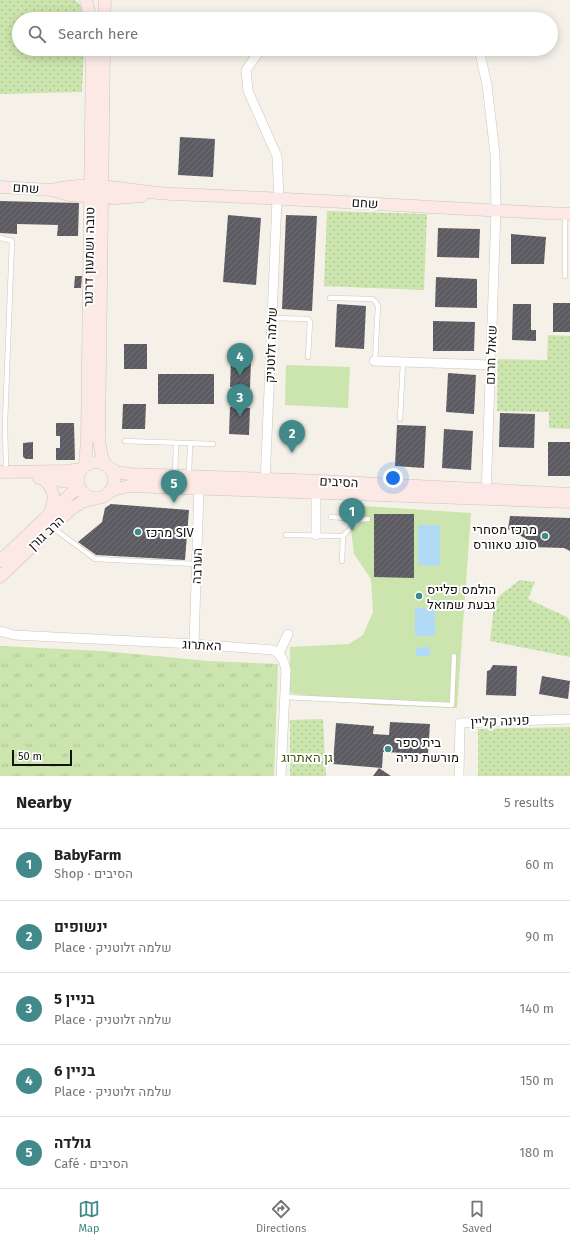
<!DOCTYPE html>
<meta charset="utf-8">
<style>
:root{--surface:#fff;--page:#f2f2f2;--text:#222;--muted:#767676;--line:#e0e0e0;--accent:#428a8a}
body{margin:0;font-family:"Fira Sans",Heebo,sans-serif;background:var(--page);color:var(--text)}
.scale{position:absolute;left:12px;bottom:10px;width:60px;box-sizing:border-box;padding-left:4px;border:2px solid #13120f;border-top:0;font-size:11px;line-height:14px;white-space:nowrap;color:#13120f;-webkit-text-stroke:3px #fff;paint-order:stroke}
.you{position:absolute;left:393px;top:478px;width:14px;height:14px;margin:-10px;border:3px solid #fff;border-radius:50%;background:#1a73e8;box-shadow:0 0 0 6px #1a73e833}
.badge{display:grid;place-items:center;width:26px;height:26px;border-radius:50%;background:var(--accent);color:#fff;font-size:13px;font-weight:700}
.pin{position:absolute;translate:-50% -33px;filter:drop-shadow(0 1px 2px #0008)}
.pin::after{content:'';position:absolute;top:21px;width:14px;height:12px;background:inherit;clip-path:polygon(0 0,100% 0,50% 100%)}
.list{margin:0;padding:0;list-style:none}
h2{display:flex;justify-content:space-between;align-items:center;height:52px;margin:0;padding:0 16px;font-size:17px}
h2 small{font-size:13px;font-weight:400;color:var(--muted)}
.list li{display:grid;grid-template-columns:26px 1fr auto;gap:12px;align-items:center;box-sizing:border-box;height:72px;padding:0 16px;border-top:1px solid var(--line)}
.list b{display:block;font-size:15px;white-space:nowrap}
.list p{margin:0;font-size:13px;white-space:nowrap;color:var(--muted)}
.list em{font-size:13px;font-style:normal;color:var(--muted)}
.icon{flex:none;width:22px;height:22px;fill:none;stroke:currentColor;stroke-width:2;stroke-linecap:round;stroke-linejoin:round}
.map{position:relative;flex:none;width:570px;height:776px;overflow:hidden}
.search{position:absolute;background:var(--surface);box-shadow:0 2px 10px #0003;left:12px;right:12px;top:12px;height:44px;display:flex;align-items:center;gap:10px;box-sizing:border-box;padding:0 14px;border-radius:22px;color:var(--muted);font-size:15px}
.sheet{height:412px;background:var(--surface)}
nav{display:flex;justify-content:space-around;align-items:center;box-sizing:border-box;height:56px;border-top:1px solid var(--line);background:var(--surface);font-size:11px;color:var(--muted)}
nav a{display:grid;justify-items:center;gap:2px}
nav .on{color:var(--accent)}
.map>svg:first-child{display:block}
.grass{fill:url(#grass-tufts)}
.park{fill:url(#park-dots)}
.garden{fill:#cce4ad}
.water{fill:#b1daf7}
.building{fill:url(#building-hatch)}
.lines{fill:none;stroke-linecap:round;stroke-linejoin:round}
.lane-casing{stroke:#cac7be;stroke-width:5.5}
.street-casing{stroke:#cac7be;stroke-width:10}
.secondary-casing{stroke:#cac7be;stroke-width:13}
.lane{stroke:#fff;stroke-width:4.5}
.street{stroke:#fff;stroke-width:9}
.secondary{stroke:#fce8e5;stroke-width:12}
.poi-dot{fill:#428a8a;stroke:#fff;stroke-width:1.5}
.labels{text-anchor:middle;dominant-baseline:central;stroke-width:4;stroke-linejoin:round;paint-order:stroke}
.street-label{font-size:13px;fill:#13120f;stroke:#fff}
.poi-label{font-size:13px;fill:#13120f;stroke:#fff;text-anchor:start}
.park-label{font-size:13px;fill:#3e5609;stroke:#fff}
</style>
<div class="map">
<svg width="570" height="776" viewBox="0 0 570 776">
<defs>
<pattern id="grass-tufts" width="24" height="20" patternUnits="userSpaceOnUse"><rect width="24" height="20" fill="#cce4ad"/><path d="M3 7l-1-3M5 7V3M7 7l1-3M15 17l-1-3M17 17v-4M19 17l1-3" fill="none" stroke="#aec394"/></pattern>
<pattern id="park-dots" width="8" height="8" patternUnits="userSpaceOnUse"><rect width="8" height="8" fill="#cce4ad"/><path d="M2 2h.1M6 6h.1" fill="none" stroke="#aec394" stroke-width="1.8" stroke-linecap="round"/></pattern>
<pattern id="building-hatch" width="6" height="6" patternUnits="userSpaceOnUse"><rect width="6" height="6" fill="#5d5b62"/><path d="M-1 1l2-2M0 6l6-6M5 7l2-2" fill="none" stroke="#747277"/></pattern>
</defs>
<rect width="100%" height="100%" fill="#f5f1e8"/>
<path class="grass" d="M 0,646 L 103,651 L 208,661 L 278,664 L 274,776 L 0,776 Z"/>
<path class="park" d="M 0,0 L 75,0 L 80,4 L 84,19 L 19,19 L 19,49 L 84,49 L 82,92 L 0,94 Z
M 327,211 L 427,214 L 424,290 L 324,286 Z
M 548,335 L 570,336 L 570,429 L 549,428 L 549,412 L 497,411 L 498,359 L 547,360 Z
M 520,580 L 535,582 L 528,599 L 567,617 L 570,621 L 570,657 L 490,641 L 494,606 L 499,596 Z
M 323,719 L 326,776 L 290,776 L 290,720 Z
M 570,727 L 570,776 L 478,776 L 478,729 Z"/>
<path class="garden" d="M 286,365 L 350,367 L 348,408 L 285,405 Z
M 348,505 L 471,513 L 457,708 L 372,705 L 307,696 L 290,693 L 290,647 L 349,644 L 363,635 L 373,612 L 371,579 L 354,554 Z"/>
<path class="water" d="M 418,525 L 440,525 L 440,566 L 418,565 Z
M 415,608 L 435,608 L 435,636 L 415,636 Z
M 430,647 L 430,656 L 416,656 L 416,648 Z"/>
<path class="building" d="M 180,137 L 215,139 L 213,177 L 178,175 Z
M 0,201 L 79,203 L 78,236 L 57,236 L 58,225 L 17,224 L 17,234 L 0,233 Z
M 228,215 L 261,218 L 256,285 L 223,282 Z
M 286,215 L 317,216 L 312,311 L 282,309 Z
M 438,228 L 480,229 L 479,258 L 437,257 Z
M 511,234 L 546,237 L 544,264 L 511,264 Z
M 75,276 L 82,276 L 81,288 L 74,288 Z
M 436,277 L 477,279 L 477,308 L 435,307 Z
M 553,303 L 570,303 L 570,332 L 553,332 Z
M 337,304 L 366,306 L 364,349 L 335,347 Z
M 513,304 L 531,304 L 531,330 L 536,330 L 536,341 L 512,340 Z
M 433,321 L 475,322 L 474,351 L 433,351 Z
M 124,344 L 147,344 L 147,369 L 124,369 Z
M 231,359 L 251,360 L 250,388 L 230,387 Z
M 448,373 L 476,375 L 474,414 L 446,412 Z
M 158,374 L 214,374 L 214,404 L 158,404 Z
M 123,404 L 146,404 L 145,429 L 122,429 Z
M 230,407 L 250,408 L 249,435 L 229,434 Z
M 500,413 L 535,414 L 534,448 L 499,447 Z
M 56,423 L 74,423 L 75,460 L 56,460 L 56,448 L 60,448 L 60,436 L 56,436 Z
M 397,425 L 426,426 L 424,468 L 395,466 Z
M 444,429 L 473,431 L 471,470 L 442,468 Z
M 33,442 L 33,459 L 26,459 L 23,457 L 23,443 Z
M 548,442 L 570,442 L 570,476 L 548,476 Z
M 111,504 L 189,510 L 185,560 L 96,555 L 78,542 L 102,522 L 105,508 Z
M 374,514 L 414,514 L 414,578 L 374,577 Z
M 510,516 L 570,518 L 570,551 L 564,548 L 530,547 L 532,542 L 508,529 Z
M 493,665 L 517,666 L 516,696 L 486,695 L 487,671 L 490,670 Z
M 542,676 L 570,681 L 568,699 L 539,694 Z
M 390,722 L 430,724 L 428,754 L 383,752 L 382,768 L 333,764 L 336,723 L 374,726 L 373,734 L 389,735 Z
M 379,768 L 391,776 L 373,776 Z"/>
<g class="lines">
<g class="lane-casing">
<path id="lane" d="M 0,238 L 12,241 L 5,422 L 6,470
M 565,276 L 565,215
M 330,298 L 372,299 L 375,301 L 378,306 L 375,361
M 272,318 L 308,319 L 310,322 L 308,357
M 400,419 L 403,362
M 125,441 L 213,444
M 189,475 L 190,444
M 175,476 L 176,443
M 331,517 L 345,518 L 354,524
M 53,528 L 95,559 L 197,564
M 286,535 L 343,536
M 342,561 L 343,536 L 359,520 L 368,519
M 285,697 L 452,705 L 454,656"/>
</g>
<g class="street-casing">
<path id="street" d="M 267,49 L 258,53 L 246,70 L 248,91 L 277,156 L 279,199
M 479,49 L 487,85 L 495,154 L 496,210 L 486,496
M 374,361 L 491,365
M 265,484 L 277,199
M 316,493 L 316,535
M 0,631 L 14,635 L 194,644 L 273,650 C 282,655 284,661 286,670 L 281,776
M 194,644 L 199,489
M 279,653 L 288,634
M 459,776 L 460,723 L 570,719"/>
</g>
<g class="secondary-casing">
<path id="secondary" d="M 86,0 L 91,19
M 104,19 L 105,0
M 104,49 L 99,440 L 102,457 L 105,464
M 0,187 L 52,190 L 69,195 L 90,197 L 115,198 L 142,196
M 52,190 C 91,179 132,192 172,194 C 305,199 437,208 570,214
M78 480a18 18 0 1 1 36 0a18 18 0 1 1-36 0Z
M 85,465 L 87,440 L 92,49
M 109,467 L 116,472 L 130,474 L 321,481 L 570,494
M 0,472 L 67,471 L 81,469
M 39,478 L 78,483
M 42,478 C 54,488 57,498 50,512
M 109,492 L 116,489 L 129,486 L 570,502
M 0,561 L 79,486
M 0,577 L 70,510 L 82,502 L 98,498"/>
</g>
<use href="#lane" class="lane"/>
<use href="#street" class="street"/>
<use href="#secondary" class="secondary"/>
</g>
<g class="poi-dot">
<circle cx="138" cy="532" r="4"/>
<circle cx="545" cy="536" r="4"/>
<circle cx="419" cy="596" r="4"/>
<circle cx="388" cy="749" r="4"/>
</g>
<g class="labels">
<g class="street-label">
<text transform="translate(26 188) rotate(3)">שחם</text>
<text transform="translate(365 203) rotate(3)">שחם</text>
<text transform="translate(89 257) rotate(-89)">טובה ושמעון דרנגר</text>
<text transform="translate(271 345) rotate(-88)">שלמה זלוטניק</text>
<text transform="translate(491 355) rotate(-88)">שאול חרנם</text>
<text transform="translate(339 482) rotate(3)">הסיבים</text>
<text transform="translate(46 533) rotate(-43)">הרב גורן</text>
<text transform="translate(197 566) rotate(-88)">הערבה</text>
<text transform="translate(202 645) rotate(3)">האתרוג</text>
<text transform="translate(500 721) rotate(-2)">פנינה קליין</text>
</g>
<g class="poi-label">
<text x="537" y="529" text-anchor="end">מרכז מסחרי<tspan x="537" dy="15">סונג טאוורס</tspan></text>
<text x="146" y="532">מרכז SIV</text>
<text x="427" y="589">הולמס פלייס<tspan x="427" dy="15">גבעת שמואל</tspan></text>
<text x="396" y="742">בית ספר<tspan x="396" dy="15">מורשת נריה</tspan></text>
</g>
<g class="park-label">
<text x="307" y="757">גן האתרוג</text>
</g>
</g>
</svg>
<div class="scale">50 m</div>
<div class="you"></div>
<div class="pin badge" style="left:352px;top:531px">1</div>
<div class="pin badge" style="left:292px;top:453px">2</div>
<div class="pin badge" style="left:240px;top:417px">3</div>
<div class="pin badge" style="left:240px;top:376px">4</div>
<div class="pin badge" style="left:174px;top:503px">5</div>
<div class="search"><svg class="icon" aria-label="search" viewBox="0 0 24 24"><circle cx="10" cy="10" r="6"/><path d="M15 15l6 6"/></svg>Search here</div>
</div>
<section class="sheet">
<h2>Nearby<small>5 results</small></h2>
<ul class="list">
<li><span class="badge">1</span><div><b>BabyFarm</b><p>Shop · הסיבים</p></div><em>60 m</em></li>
<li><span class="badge">2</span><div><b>ינשופים</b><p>Place · שלמה זלוטניק</p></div><em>90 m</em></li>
<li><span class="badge">3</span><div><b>בניין 5</b><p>Place · שלמה זלוטניק</p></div><em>140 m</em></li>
<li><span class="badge">4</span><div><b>בניין 6</b><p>Place · שלמה זלוטניק</p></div><em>150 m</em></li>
<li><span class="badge">5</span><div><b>גולדה</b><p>Café · הסיבים</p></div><em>180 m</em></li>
</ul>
</section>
<nav>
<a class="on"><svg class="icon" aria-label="map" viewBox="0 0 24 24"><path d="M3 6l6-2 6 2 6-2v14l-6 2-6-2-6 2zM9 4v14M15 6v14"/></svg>Map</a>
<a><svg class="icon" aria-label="directions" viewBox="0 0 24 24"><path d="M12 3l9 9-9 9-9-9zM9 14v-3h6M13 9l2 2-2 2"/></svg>Directions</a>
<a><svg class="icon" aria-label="saved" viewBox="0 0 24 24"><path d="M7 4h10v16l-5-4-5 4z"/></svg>Saved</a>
</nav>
